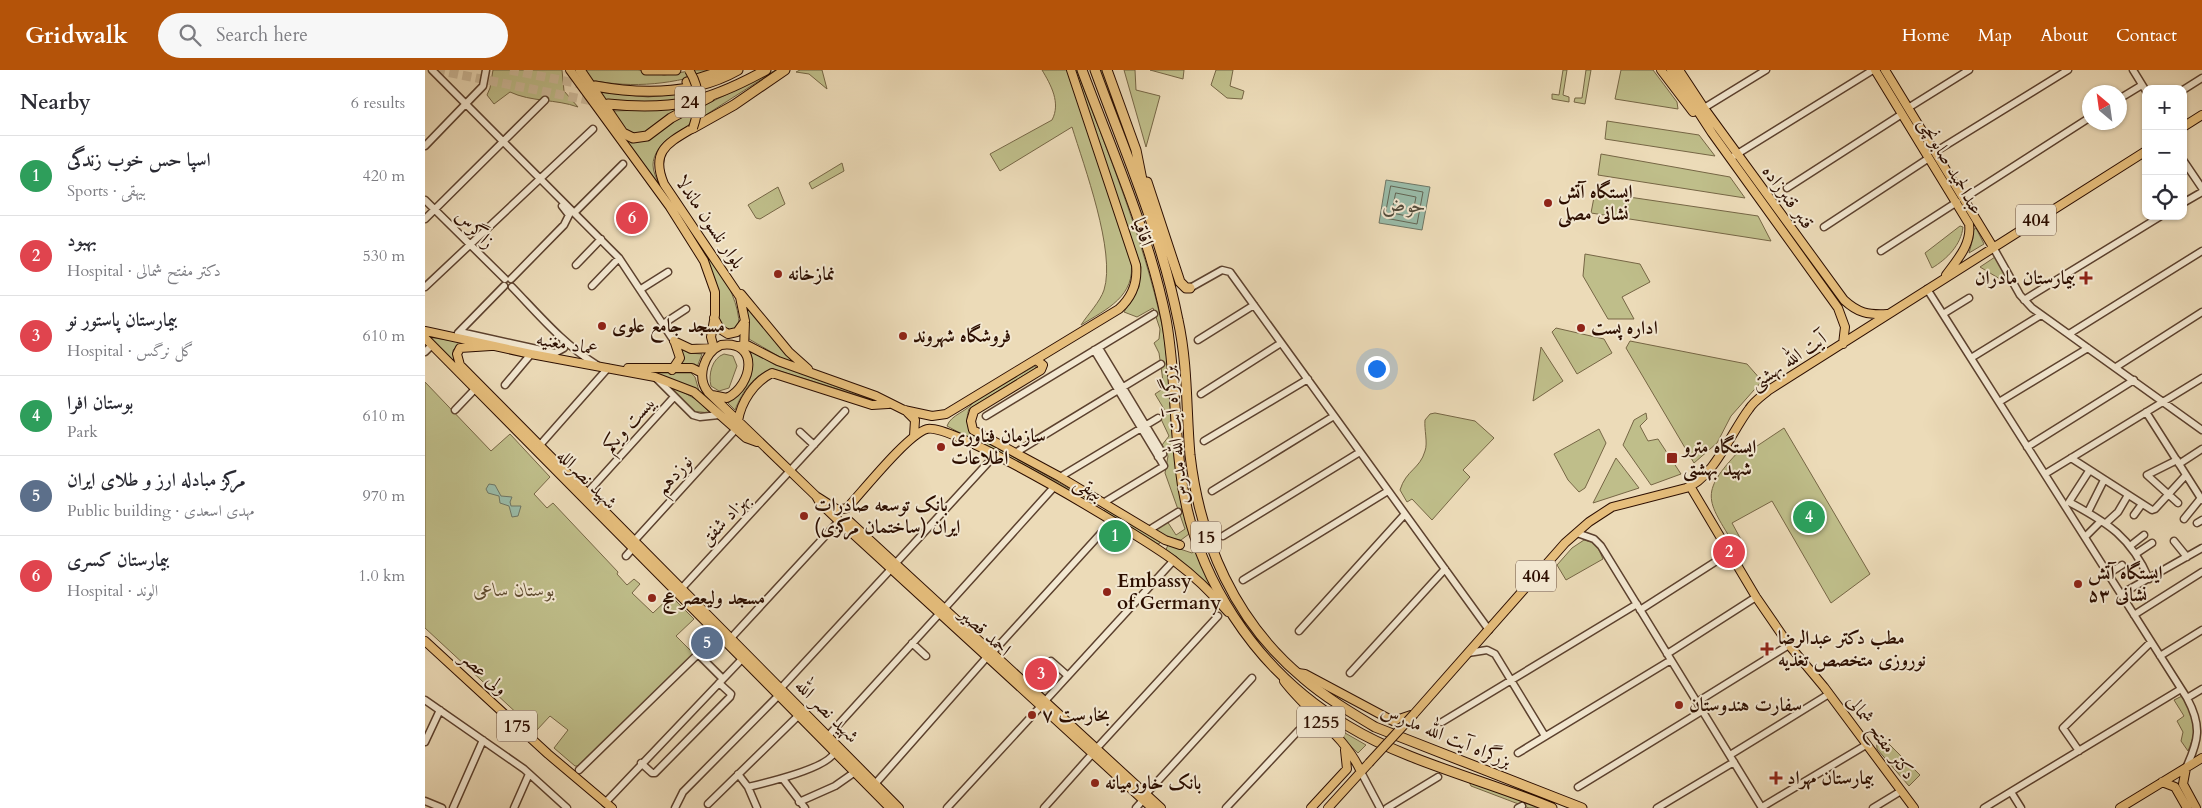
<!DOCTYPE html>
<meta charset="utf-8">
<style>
:root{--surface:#fff;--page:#f7f7f7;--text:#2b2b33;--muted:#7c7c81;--line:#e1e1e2;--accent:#b45309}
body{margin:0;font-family:Cardo,Amiri,serif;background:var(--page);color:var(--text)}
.controls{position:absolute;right:15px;top:15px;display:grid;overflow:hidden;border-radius:10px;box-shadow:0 1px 4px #0004}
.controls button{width:45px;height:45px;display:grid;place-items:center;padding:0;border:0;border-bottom:1px solid var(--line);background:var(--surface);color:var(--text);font:25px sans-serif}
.compass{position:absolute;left:1657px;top:15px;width:45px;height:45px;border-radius:50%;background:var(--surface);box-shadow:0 1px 4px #0004;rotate:331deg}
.you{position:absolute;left:951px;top:298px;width:18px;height:18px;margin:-12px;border:4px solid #fff;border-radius:50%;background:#1a73e8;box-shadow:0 0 0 8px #1a73e833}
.badge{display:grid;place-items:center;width:32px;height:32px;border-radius:50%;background:var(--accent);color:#fff;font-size:16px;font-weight:700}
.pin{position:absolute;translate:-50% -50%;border:2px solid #fff;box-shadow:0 1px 5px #0006}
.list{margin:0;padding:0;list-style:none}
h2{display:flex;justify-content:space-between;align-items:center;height:65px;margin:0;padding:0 20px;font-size:21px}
h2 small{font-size:16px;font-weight:400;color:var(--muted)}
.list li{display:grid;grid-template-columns:32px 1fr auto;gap:15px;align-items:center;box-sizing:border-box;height:80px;padding:0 20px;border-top:1px solid var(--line)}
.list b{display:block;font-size:19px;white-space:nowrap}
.list p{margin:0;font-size:16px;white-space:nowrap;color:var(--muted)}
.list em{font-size:16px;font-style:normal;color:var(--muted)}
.icon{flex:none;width:28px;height:28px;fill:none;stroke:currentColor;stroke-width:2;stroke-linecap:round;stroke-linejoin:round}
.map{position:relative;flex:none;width:1777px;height:738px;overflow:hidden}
header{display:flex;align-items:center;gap:30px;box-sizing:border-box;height:70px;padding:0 25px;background:var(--accent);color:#fff}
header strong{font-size:24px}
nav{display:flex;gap:28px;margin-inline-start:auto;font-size:18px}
.search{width:350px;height:45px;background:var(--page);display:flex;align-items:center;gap:12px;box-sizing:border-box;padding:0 18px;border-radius:28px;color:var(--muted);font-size:19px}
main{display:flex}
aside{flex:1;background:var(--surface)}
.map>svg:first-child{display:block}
.green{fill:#bfbe8a;stroke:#766645}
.water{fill:#9abca9;stroke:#6e7665}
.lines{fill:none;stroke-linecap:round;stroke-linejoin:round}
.shore{stroke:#636554;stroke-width:1}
.highway-tunnel{stroke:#cfbc9c;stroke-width:9;stroke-dasharray:9 4.5;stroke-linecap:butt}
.minor-casing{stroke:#5c412e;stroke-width:9}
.major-casing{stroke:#2c0e00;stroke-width:10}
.highway-casing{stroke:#2c0e00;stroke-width:11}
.minor{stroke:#f3e8d1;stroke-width:6}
.major{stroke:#e6be7c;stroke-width:8}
.highway{stroke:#e6be7c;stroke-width:9}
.major-bridge-casing{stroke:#2c0e00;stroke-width:10;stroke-linecap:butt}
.major-bridge{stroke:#e6be7c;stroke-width:8}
.poi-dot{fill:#8f2418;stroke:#f3e8d1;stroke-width:2}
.labels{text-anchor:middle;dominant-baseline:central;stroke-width:4;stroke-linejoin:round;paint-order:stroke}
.shield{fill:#f3e8d1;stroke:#684f3f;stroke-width:1}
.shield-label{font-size:18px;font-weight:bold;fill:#2c0e00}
.street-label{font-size:19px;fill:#2c0e00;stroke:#f3e8d1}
.poi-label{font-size:19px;font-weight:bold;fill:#2c0e00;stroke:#f3e8d1;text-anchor:start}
.park-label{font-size:19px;font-style:italic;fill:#5f4c30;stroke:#f3e8d1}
.water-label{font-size:20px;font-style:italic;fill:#524b3b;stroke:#f3e8d1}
</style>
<header>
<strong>Gridwalk</strong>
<div class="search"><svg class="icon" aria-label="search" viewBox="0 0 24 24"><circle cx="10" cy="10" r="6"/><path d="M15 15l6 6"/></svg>Search here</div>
<nav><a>Home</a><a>Map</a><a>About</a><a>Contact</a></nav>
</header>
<main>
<aside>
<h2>Nearby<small>6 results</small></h2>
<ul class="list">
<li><span class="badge" style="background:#2e9e5b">1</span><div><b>اسپا حس خوب زندگی</b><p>Sports · بیهقی</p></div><em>420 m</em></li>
<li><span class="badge" style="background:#e0444e">2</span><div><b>بهبود</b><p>Hospital · دکتر مفتح شمالی</p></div><em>530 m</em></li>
<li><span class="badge" style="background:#e0444e">3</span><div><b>بیمارستان پاستور نو</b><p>Hospital · گل نرگس</p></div><em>610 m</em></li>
<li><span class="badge" style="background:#2e9e5b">4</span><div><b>بوستان افرا</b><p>Park</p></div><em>610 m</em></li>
<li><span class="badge" style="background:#5c6f8a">5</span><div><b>مركز مبادله ارز و طلای ايران</b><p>Public building · مهدی اسعدی</p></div><em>970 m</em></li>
<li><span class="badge" style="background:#e0444e">6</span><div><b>بیمارستان کسری</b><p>Hospital · الوند</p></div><em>1.0 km</em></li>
</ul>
</aside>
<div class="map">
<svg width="1777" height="738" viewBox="0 0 1777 738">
<rect width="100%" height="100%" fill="#ecdbb8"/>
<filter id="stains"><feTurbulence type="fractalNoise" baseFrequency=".004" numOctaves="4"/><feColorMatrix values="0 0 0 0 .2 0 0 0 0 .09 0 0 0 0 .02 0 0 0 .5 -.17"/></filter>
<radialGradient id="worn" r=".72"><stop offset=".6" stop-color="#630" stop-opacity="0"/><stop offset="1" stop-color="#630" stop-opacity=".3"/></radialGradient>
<path class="green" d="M 68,0 L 137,0 L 139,21 L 153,37 C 131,29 106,32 85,22 L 69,34 L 62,25 L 65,18 Z
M 157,0 L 213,0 L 239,5 L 271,0 L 292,0 C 249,14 210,19 165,10 Z
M 351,0 L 240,71 C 234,77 228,86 228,95 C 228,108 240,122 247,132 C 269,164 315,216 314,256 L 310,260 L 305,261 L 300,260 L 294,253 L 294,225 L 284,193 L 199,68 L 207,71 Z
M 375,0 L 397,0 L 402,19 L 384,4 L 371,2 Z
M 617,0 L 642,0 L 706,191 C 711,226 682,239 656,255 C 663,244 675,232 679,220 C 691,182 659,96 647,57 L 575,101 L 565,84 L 627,50 C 636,33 626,15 617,0 Z
M 649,0 L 652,0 C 683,84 718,167 737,255 C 745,297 744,340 749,383 C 752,411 757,437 764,464 L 756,470 L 740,467 L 729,461 L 742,451 L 751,465 L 760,459 L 740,403 L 743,386 L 737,375 L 744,366 L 736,349 L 742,344 L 730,324 L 739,318 L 734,283 L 729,273 L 734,269 L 735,259 L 728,238 L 712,247 L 699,242 L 714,217 L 716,197 Z
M 674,0 L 677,0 L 710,89 L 707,90 Z
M 699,0 L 710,0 L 711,20 L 735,26 L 721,77 Z
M 725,0 L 759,0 L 758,9 Z
M 791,0 L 808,0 L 805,16 L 819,21 L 817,29 L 802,28 L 786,15 Z
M 1138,0 L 1142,0 L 1138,25 L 1144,27 L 1144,32 L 1127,29 L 1127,24 L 1134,25 Z
M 1161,0 L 1166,0 L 1160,34 L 1149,32 L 1150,28 L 1157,28 Z
M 1196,0 L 1228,0 L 1252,32 L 1253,39 L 1190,29 Z
M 172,22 L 223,27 L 264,23 L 266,29 L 215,33 L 179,31 Z
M 253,39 C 240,46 217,74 201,61 C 195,57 191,47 187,41 Z
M 1182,51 L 1274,65 L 1290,86 L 1180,69 Z
M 1176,84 L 1305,107 L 1320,128 L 1173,105 Z
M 417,93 L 419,101 L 387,119 L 384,113 Z
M 353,117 L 360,134 L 335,149 L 331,148 L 323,135 Z
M 1170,122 L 1333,146 L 1346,171 L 1166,143 Z
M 1535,156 L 1538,157 C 1536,175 1522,189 1507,198 L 1500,183 Z
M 1551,158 L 1559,174 L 1544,183 L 1548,168 L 1548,160 Z
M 1160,184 L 1215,194 L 1225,212 L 1197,227 L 1209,249 L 1183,249 L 1158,206 Z
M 1570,187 L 1587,214 L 1585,215 L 1555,197 Z
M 320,235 L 367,290 L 365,293 L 324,269 Z
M 1131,258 L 1179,269 L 1187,283 L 1152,304 L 1127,262 Z
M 2,267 L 37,272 L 28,280 L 30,296 Z
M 1205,271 L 1322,294 L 1337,311 L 1306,346 L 1292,373 L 1269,393 L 1201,278 Z
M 1116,277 L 1138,311 L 1108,331 Z
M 256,278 L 264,283 L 277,284 L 272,297 L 255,295 Z
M 328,282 L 445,329 L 348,299 C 329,304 317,322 310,340 L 302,332 C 321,319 321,305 323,284 Z
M 299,284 L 308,286 L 312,296 L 304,318 L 294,321 L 286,316 C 283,305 287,288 299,284 Z
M 610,296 L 611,298 L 544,339 C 540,351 542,360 553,367 L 670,433 L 669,435 L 522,356 C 526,344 543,342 550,330 Z
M 226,303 L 266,303 L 270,307 L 274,321 Z
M 0,312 L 66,381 L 85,364 L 125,407 L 109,424 L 122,438 L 128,433 L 193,502 L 192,504 L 202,515 L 209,509 L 215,514 L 207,523 L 228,543 L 246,526 L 269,549 L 251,566 L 269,584 L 156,696 L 150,696 L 129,678 L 143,660 L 125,646 L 111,661 L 0,558 Z
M 251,318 L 272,330 L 285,343 L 266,341 L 247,321 Z
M 1010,343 L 1050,351 L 1069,368 L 1038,400 L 1045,407 L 1007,450 L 987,429 L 982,432 L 975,420 C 981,400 995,399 1000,381 C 1003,373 999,359 1000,350 L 1005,344 Z
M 1221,343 L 1222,349 L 1215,356 L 1223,371 L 1233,369 L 1256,404 L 1226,415 L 1198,375 L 1209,350 Z
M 1359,358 L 1445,504 L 1406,533 L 1347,431 L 1307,453 L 1320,477 L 1313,481 C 1283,430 1271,426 1316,379 L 1320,384 Z
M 1174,359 L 1181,373 L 1160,418 L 1154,422 L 1143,410 L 1129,384 Z
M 1191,388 L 1214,418 L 1168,433 Z
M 681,439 L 735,471 L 735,473 L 733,474 L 679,441 Z
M 1159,470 L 1171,473 L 1178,489 L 1141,510 L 1132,495 L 1147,478 Z
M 743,475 L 767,483 L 771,480 L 791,526 L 764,498 L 740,482 Z
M 1757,626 C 1771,648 1773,657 1763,681 L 1756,671 L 1758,662 L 1752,651 L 1759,646 L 1749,630 Z
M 900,652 L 901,652 L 941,675 L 933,683 Z
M 1451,661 L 1495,705 L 1484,716 L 1452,679 Z
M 1044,712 L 1117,738 L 1104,738 L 1046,716 Z"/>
<path class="water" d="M 961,110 L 1005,117 L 997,160 L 954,153 Z
M 64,414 L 70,415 L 76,426 L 87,427 L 85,432 L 86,436 L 96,436 L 93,446 L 87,447 L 84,436 L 75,433 L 74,426 L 63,423 L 61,419 Z"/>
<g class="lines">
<path class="shore" d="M 966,116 L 998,122 L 992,154 L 960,148 Z
M 971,123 L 991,127 L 987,147 L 967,143 Z"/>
<path class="highway-tunnel" d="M 11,0 L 172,32
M 85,0 L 160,15"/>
<g class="minor-casing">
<path id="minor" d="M 7,0 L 194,188 L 249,271
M 1708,0 L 1721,21
M 1758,20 L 1777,8
M 1694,29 L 1717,15
M 1279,38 L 1341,0
M 1483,38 L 1544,0
M 0,76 L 58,16 L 61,0
M 1510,82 L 1643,0
M 1309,86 L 1448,0
M 1758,90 L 1777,118
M 1362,118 L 1477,44
M 1538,129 L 1664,48
M 0,130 L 80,209
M 1758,133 L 1777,122
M 149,143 L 198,94
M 0,149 L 120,30
M 1399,157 L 1504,88
M 1568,177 L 1595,225 L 1607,238 L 1777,360
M 1456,181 L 1532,132
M 151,195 L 176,169
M 86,209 L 139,155 L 144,145 L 137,136
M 167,216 L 194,188
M 0,217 L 168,59
M 87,217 C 114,245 139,275 172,295
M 765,218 L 797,200 L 805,202 L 1064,560
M 216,219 L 243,202
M 1502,219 L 1762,628 C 1777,656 1774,670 1761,698
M 1599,230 L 1736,146
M 1518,244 L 1544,228
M 238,254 L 261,239
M 35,262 L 130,283 L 139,278 L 138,270
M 33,263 L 79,216
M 1644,264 L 1777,181
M 773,270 L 829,235
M 674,278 L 738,384 L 733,387
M 669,280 L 739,396 L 678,433
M 0,282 L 7,275
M 1546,288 L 1616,245
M 1691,297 L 1777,242
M 231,308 L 268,345 L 275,347 L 294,345
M 80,315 L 106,284
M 776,324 L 856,273
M 1574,332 L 1663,278
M 30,340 L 50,319
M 1721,342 L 1777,430
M 561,346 L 729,244
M 375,362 L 389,375
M 779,371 L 883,309
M 115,375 L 183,298
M 1602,377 L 1709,310
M 590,383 L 736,294
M 1646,388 L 1727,440 L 1730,439 L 1761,405
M 1752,390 L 1722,405 L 1753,433
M 1754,394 L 1777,379
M 1664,401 L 1644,432 C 1683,453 1706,467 1724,509
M 1620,404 L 1777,308
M 635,407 L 733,348
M 787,421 L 909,346
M 162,423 L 248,328
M 1663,442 L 1679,410
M 1709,445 L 1717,434
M 1759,449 L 1776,428
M 1681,453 L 1693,442 L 1703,425
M 1772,453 L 1777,450
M 724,460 L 753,442
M 1152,463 L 1169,469 L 1176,476 L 1337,738
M 798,466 L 935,382
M 1660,467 L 1676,451
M 210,470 L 311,359
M 1749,471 L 1762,487
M 1705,476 L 1719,465
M 1712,483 L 1727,473
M 201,486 L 208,478
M 470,494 L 571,384
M 1683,504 L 1697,495
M 818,510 L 963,421
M 257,518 L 420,341
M 1696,524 L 1777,478
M 519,539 L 629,417
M 1215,540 L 1304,483
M 1709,545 L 1777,502
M 874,561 L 980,444
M 306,568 L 414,451
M 487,573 L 501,586
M 567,583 L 687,451
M 1043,583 L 1062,580 L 1070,584 L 1120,666
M 1242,584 L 1331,527
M 1735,586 L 1777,560
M 626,591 L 643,606
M 925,603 L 1020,499
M 356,618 L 466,499
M 1762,628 L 1777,619
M 0,630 L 99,699 L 142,738
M 620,631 L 749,490
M 1272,632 L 1364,575
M 1017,652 L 1212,534
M 403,666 L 515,543
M 0,672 L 15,640
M 671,679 L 793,546
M 1654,681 L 1638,658 L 1726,572
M 1093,683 L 1246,590
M 1305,685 L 1404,624
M 216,693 L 227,703 L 230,703 L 305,627 L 306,624 L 294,613
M 154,700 L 273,584 L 298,609
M 936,702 L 955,738
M 313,704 L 323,717 L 332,738
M 358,709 L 380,738
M 450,714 L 562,587
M 323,717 C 340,713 405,698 410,681
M 1153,717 L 1277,641
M 1586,722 L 1596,738
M 721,724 L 827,608
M 0,731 L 17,738
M 374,732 L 410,716 L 430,702
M 180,733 L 318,588
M 283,734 L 374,645
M 1337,737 L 1441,675
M 28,738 L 58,670
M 89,738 L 104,704
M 250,738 L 258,722 L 354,625
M 522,738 L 616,636
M 619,738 L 668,683
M 711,738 L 718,730
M 801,738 L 874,660
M 962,738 L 1013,707
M 1093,738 L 1097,736
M 1232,738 L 1309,692
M 1448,738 L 1476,721
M 1559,738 L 1756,619"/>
</g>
<g class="major-casing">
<path id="major" d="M 145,0 L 245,137 L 279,191 L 290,222 L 290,245 L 286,267 L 289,278
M 1236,0 L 1268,42
M 1246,0 L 1287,63 L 1413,238 L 1420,257 L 1418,274
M 1254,0 L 1279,38 L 1419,230 C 1433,243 1443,245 1462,244
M 1450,0 L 1544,154 C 1547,174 1532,190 1521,205
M 1460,0 L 1568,177
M 1758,57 L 1777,45
M 268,58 C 243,73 225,81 239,114 L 315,227 L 320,251 L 319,279
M 316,224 L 364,282 L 383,299
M 289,248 L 295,259 L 303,264 L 312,262 L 320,251
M 0,261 L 106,284 L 230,307 L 269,322 L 321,368 L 332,372
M 0,268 L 465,738
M 249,271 L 266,279 L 289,278
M 66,276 L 35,278 L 32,284 L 35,295 L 474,738
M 313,276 L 322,275 L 353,291 L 451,326 L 479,340 L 507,346 L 521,344 L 694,239 C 707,227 713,213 711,195 L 646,0
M 611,290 L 618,295 L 616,300 L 549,341 L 546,351 L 548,360 L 635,407 L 740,470 L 755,475
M 203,298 L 267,298 L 277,303
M 247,300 L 255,288 L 250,273
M 287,325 L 302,328 C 328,315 335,270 296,275 C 279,283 271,307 283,322 L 391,426 L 413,440 L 422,438 C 438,421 483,364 502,359 C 528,352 719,468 748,490 C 768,505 787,523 803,542
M 480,340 L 490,350 L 489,366
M 313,351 C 316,332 329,312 347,303 L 447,335 L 463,334
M 1265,416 L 1331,527 L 1364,575 L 1399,617 L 1489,738
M 391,426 L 395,433 L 414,451 L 727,738
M 424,451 L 736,738
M 0,571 L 123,684 L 187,738
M 873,603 L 880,604 L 968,651 L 989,644 L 1140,473 L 1164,452 L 1187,437 L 1261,418 C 1288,409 1307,361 1324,339 C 1329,331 1337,326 1344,320 L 1721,81
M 859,611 C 883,643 920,665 936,702
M 1761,698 L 1758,714 L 1771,738
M 1737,712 L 1750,717 L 1762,738
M 886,738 L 922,699 L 920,680
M 903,738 L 944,693
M 1695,738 L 1777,688"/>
</g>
<g class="highway-casing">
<path id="highway" d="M 155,0 L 198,63 L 208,68 L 222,66 L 246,48 L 285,27
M 221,0 L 251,0
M 657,0 C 687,81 724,164 741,249 C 750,298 749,348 755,397 C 766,504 831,602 923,656 C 982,692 1063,711 1127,738
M 670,0 C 700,82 736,164 753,250 C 763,295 761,340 765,385 C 775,471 810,552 878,608 C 900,627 925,642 950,657 L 1157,738
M 682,0 L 711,80 L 719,120
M 262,12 L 300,0
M 170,16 C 219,25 269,25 313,0
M 183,34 C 248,41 283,32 341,0
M 268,58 L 309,35 L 360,0
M 722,112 L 755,212 L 761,218 L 765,218"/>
</g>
<use href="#minor" class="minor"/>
<use href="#major" class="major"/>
<use href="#highway" class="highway"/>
<g class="major-bridge-casing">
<path id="major-bridge" d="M 264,0 C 276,19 275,37 268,58
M 944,693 L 989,644"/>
</g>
<use href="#major-bridge" class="major-bridge"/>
</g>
<g class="poi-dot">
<circle cx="1123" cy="133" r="5"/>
<circle cx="353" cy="204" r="5"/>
<path d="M1658.5 200.5h5v5h5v5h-5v5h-5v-5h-5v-5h5z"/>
<circle cx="177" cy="256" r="5"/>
<circle cx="1156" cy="258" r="5"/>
<circle cx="478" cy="266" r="5"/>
<circle cx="516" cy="377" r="5"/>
<rect x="1241" y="382" width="12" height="12" rx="2.5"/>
<circle cx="379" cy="446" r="5"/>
<circle cx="1653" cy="514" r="5"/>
<circle cx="682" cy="522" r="5"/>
<circle cx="227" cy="528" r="5"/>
<path d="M1339.5 571.5h5v5h5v5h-5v5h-5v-5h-5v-5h5z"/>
<circle cx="1254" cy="635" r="5"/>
<circle cx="607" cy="645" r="5"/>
<path d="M1348.5 700.5h5v5h5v5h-5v5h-5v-5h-5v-5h5z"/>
<circle cx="670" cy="713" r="5"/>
</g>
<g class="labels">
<g class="shield">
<rect x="250" y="16.5" width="30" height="31" rx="4"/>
<rect x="1591" y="134.5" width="40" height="31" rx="4"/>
<rect x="766" y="451.5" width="30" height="31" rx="4"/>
<rect x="1091" y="490.5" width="40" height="31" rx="4"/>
<rect x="872" y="636.5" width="48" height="31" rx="4"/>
<rect x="72" y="640.5" width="40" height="31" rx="4"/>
</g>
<g class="shield-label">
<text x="265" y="32">24</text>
<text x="1611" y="150">404</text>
<text x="781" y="467">15</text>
<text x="1111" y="506">404</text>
<text x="896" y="652">1255</text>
<text x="92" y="656">175</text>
</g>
<g class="street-label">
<text transform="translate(1526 96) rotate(60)">عبدالحمید صابونچی</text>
<text transform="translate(1363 127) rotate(54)">قنبر قنبرزاده</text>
<text transform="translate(285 152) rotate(56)">بلوار نلسون ماندلا</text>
<text transform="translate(50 159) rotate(45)">زاگرس</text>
<text transform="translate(718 162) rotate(71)">اقاقیا</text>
<text transform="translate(142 274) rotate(10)">عماد مغنیه</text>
<text transform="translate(1363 291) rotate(-34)">آیت الله بهشتی</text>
<text transform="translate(204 354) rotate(-48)">بیست ویکم</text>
<text transform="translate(750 365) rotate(-96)">بزرگراه آیت الله مدرس</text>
<text transform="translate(249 405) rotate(-48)">نوزدهم</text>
<text transform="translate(162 409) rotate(45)">شهید نصرالله</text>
<text transform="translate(664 418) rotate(31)">بیهقی</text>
<text transform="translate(300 449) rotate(-47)">بهزاد شفق</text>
<text transform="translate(560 562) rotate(42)">احمد قصیر</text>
<text transform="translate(59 603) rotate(42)">ولی عصر</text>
<text transform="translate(402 641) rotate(45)">شهید نصر الله</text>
<text transform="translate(1021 666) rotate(22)">بزرگراه آیت الله مدرس</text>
<text transform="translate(1456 667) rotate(53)">دکتر مفتح شمالی</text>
</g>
<g class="poi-label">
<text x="1133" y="122">ایستگاه آتش<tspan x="1133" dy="22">نشانی مصلی</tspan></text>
<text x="363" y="204">نمازخانه</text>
<text x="1650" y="208" text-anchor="end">بیمارستان مادران</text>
<text x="187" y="256">مسجد جامع علوی</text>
<text x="1166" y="258">اداره پست</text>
<text x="488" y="266">فروشگاه شهروند</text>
<text x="526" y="366">سازمان فناوری<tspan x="526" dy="22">اطلاعات</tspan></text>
<text x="1258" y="377">ایستگاه مترو<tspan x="1258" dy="22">شهید بهشتی</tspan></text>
<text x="389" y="435">بانک توسعه صادرات<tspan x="389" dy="22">ایران (ساختمان مرکزی)</tspan></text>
<text x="1663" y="503">ایستگاه آتش<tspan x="1663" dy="22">نشانی ۵۳</tspan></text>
<text x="692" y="511">Embassy<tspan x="692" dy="22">of Germany</tspan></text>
<text x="237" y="528">مسجد ولیعصر عج</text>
<text x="1353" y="568">مطب دکتر عبدالرضا<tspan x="1353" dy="22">نوروزی متخصص تغذیه</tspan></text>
<text x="1264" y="635">سفارت هندوستان</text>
<text x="617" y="645">بخارست ۷</text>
<text x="1362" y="708">بیمارستان مهراد</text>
<text x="680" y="713">بانک خاورمیانه</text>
</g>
<g class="park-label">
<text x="89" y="520">بوستان ساعی</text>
</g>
<g class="water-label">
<text x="979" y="135">حوض</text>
</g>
</g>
<rect width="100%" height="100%" filter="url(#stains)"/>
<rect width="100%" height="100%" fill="url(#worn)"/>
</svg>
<div class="controls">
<button>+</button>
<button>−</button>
<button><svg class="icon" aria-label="locate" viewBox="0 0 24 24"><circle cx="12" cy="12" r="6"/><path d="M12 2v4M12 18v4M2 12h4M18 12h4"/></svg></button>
</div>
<svg class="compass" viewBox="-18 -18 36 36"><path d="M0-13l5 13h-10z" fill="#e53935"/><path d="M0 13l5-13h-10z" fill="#7c7c81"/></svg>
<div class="you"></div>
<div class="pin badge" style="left:690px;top:466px;background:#2e9e5b">1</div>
<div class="pin badge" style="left:1304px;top:482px;background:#e0444e">2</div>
<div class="pin badge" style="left:616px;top:604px;background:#e0444e">3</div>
<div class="pin badge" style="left:1384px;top:447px;background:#2e9e5b">4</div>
<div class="pin badge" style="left:282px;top:573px;background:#5c6f8a">5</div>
<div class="pin badge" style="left:207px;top:148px;background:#e0444e">6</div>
</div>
</main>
